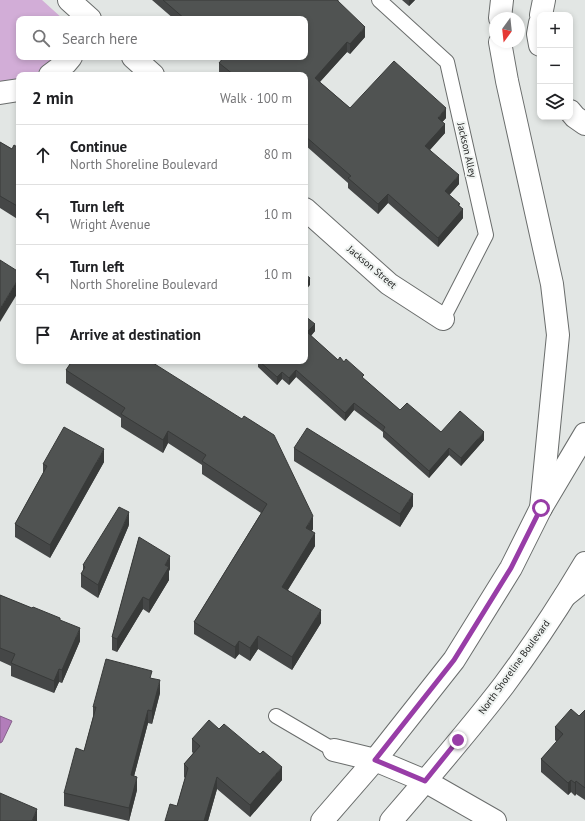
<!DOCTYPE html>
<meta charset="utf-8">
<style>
:root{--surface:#fff;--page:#f2f2f2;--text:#202124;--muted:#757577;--line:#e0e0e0}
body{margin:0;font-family:"PT Sans",sans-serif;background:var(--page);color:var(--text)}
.controls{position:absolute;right:12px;top:12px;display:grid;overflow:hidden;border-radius:8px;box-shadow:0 2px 6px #0003}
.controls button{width:36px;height:36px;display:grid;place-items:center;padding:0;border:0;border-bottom:1px solid var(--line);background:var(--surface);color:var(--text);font:20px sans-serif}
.compass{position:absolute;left:489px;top:12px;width:36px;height:36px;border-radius:50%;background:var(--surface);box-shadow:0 2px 6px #0003;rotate:195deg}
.stop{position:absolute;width:12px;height:12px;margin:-9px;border:3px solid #983da7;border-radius:50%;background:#fff}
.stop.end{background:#983da7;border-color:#fff;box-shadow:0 1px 4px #0008}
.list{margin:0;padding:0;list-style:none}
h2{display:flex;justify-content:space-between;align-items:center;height:52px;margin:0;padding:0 16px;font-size:17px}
h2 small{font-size:13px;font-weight:400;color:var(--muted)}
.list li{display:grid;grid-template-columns:26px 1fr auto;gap:12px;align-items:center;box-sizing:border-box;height:60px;padding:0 16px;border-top:1px solid var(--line)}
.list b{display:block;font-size:15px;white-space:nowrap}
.list p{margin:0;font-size:13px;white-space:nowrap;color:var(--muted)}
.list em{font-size:13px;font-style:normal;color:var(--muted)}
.icon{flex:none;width:22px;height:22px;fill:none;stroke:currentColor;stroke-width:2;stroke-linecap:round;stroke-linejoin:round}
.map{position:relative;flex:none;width:585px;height:821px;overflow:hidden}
.search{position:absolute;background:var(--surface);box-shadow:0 2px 6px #0003;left:16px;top:16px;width:292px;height:44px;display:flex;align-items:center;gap:10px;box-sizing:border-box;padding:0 14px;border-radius:8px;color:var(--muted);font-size:15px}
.panel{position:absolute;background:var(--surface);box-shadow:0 2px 6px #0003;left:16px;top:72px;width:292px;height:292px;border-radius:8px}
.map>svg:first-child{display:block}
.green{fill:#d2add7}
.water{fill:#b27dba;stroke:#86618b}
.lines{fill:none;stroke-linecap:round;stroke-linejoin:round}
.service-casing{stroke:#6a6d6c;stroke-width:16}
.minor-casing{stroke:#6a6d6c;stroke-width:24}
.primary-casing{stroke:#6a6d6c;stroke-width:24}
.trunk-casing{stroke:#6a6d6c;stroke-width:24}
.service{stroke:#fff;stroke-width:14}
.minor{stroke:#fff;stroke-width:22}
.primary{stroke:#fff;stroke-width:22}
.trunk{stroke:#fff;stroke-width:22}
.wall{fill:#454747}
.shaded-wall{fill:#383a39}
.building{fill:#505352;stroke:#383a39}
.route{stroke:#983da7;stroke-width:5}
.labels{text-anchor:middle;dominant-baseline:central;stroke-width:4;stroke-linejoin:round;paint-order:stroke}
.street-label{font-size:10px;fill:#1e1f1e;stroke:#eff3f1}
</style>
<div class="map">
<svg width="585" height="821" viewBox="0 0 585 821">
<rect width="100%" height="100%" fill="#e2e6e4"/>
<path class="green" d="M 0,0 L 42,0 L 63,19 L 19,19 L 19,57 L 57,57 L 45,68 L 32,75 L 19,75 L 19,81 L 0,85 Z"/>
<path class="water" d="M 0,716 L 12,721 L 2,742 L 0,743 Z"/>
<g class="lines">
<g class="service-casing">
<path id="service" d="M 379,0 L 447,62 L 486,235 L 443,319
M 276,716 L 334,750"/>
</g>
<g class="minor-casing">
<path id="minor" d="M 69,0 L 90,19
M 133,57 L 153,75
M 50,75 L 66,63 L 71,57
M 0,93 L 19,90
M 305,209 L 389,284 L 443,319
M 334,750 L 375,760 L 425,781 L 495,821"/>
</g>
<g class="primary-casing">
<path id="primary" d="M 322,821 L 375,760 L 454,660 L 511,568 L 541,508 L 585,434
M 391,821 C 429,777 468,732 504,685 C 533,646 560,605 585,563"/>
</g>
<g class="trunk-casing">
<path id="trunk" d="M 541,15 L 544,0
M 500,18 L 502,0
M 540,23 L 538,34 L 540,45
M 500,42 L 507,81 L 552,284 L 558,335 L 541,508
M 570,111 L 575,117 L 585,124
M 565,596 L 585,580"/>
</g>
<use href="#service" class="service"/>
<use href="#minor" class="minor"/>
<use href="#primary" class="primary"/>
<use href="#trunk" class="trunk"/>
</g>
<path class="wall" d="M 152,0 L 339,0 L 338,1 L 365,37 L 350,54 L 347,52 L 320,82 L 350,108 L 446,118 L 442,122 L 445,133 L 430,150 L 459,184 L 449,195 L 460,206 L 463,218 L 438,247 L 388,203 L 378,214 L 348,188 L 348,183 L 305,145 L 305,75 L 223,75 L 219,72 L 219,63 L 222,59 L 219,57 L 305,57 L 305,19 L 174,19 Z
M 402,0 L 415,0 L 409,6 Z
M 0,142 L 12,149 L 19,148 L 19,220 L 0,208 Z
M 305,316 L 315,331 L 311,336 L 338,360 L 364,379 L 400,410 L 441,432 L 484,440 L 461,466 L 449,455 L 429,478 L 383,437 L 383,432 L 354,410 L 345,421 L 296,377 L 289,385 L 282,379 L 277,385 L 258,367 L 258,361 L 305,361 Z
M 72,361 L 313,529 L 311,532 L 315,546 L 288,590 L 321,623 L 292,670 L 258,649 L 250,661 L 239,654 L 235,659 L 194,634 L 194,622 L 261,513 L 202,474 L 202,465 L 168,443 L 163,453 L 121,427 L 121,418 L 66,383 L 66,370 Z
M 294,448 L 413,506 L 400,527 L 294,461 Z
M 104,462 L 50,558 L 15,537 L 15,524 L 43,473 L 43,464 Z
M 129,525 L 98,598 L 81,587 L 81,574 L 83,571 L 83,565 Z
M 139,537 L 170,569 L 169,571 L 169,580 L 149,613 L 143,609 L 117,652 L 112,650 L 112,637 Z
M 0,595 L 60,620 L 80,641 L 62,683 L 59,682 L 54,693 L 11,676 L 11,666 L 0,661 Z
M 152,678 L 160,693 L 152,724 L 148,723 L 134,776 L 137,790 L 129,821 L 64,806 L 64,793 L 84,751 L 93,717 L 93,707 Z
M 585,710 L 585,800 L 576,794 L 575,796 L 571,792 L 568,795 L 541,772 L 541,759 L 557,742 L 555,740 L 555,727 L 579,716 Z
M 192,739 L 282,780 L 250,817 L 217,789 L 208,821 L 165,821 L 177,806 L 185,778 L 184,777 L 184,764 L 193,753 L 192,752 Z"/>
<path class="shaded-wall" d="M 409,0 L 415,0 L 409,6 Z
M 365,27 L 365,37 L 350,54 L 350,44 Z
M 347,42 L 347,52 L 315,87 L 315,78 Z
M 446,108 L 446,118 L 438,127 L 438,118 Z
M 445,124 L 445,133 L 425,155 L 425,146 Z
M 459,175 L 459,184 L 445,200 L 445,191 Z
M 388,194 L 388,203 L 378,214 L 378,204 Z
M 463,209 L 463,218 L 438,247 L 438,238 Z
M 19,278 L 19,291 L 0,322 L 0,309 Z
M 310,278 L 310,285 L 305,291 L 305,284 Z
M 315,324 L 315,331 L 307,340 L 307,332 Z
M 296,370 L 296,377 L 289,385 L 289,378 Z
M 282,372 L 282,379 L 277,385 L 277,377 Z
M 354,403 L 354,410 L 345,421 L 345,413 Z
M 168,431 L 168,443 L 163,453 L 163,440 Z
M 484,432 L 484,440 L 461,466 L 461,458 Z
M 449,448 L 449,455 L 429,478 L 429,471 Z
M 104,449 L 104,462 L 50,558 L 50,545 Z
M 413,494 L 413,506 L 400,527 L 400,514 Z
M 129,512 L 129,525 L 98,598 L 98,585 Z
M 313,516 L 313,529 L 306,541 L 306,528 Z
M 315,533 L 315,546 L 282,599 L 282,587 Z
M 170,556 L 170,569 L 169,571 L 169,580 L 149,613 L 149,600 L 165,565 Z
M 143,597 L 143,609 L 117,652 L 117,639 Z
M 321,610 L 321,623 L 292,670 L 292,657 Z
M 80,628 L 80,641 L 62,683 L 62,670 Z
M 258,636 L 258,649 L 250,661 L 250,648 Z
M 239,641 L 239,654 L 235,659 L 235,647 Z
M 59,669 L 59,682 L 54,693 L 54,681 Z
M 160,680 L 160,693 L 152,724 L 152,711 Z
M 148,710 L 148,723 L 131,788 L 131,775 Z
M 282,767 L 282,780 L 250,817 L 250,805 Z
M 137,777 L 137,790 L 129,821 L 129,808 Z
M 217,777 L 217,789 L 208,821 L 204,821 Z
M 571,780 L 571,792 L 568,795 L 568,783 Z
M 576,781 L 576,794 L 575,796 L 575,783 Z
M 37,809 L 37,821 L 32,821 Z"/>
<path class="building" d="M 163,0 L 337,0 L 365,27 L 350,44 L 347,42 L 315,78 L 350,108 L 394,61 L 446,108 L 438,118 L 445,124 L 425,146 L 459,175 L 445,191 L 460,204 L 458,205 L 463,209 L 438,238 L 388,194 L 378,204 L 348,178 L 351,176 L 305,136 L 305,75 L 234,75 L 219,63 L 224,57 L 305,57 L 305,19 L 185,19 Z
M 0,142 L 12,149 L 14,145 L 19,148 L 19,207 L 0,196 Z
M 0,260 L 19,272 L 19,278 L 0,309 Z
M 305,274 L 310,278 L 305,284 Z
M 305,316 L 315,324 L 307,332 L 338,360 L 340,357 L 344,362 L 346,359 L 364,375 L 362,377 L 400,410 L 407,403 L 441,432 L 460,411 L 484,432 L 461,458 L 449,448 L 429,471 L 383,430 L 385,427 L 354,403 L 345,413 L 296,370 L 289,378 L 282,372 L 277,377 L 259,361 L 305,361 Z
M 72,361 L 150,361 L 242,419 L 244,416 L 274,435 L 313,516 L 306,528 L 315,533 L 282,587 L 321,610 L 292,657 L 258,636 L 250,648 L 239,641 L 235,647 L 194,622 L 267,504 L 202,461 L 206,455 L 168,431 L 163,440 L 121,414 L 125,408 L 66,370 Z
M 64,427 L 104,449 L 50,545 L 15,524 L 47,466 L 43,464 Z
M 307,428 L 413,494 L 400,514 L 294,448 Z
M 119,507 L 129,512 L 98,585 L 81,574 L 85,567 L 83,565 Z
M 139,537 L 170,556 L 165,565 L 169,567 L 149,600 L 143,597 L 117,639 L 112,637 Z
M 0,595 L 32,608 L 33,607 L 60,618 L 60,620 L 80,628 L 62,670 L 59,669 L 54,681 L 11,663 L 15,654 L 0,648 Z
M 106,659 L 152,671 L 150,678 L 160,680 L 152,711 L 148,710 L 131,775 L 137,777 L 129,808 L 64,793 L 76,748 L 84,751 L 96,707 L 93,707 Z
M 571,709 L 579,716 L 585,710 L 585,788 L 576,781 L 575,783 L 571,780 L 568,783 L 541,759 L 563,734 L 555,727 Z
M 209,720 L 219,729 L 224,724 L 260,754 L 263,751 L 282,767 L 250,805 L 217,777 L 204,821 L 165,821 L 170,804 L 177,806 L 188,768 L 184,764 L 200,746 L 192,739 Z
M 0,793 L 37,809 L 32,821 L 0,821 Z"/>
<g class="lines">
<path class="route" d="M 458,740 L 425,781 L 375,760 L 454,660 L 511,568 L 541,508"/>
</g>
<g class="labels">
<g class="street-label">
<text transform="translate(467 150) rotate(77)">Jackson Alley</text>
<text transform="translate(372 267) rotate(40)">Jackson Street</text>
<text transform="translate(514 667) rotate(-54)">North Shoreline Boulevard</text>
</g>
</g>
</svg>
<div class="controls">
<button>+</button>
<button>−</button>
<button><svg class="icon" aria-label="layers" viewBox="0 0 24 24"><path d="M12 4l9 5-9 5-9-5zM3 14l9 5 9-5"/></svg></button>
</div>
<svg class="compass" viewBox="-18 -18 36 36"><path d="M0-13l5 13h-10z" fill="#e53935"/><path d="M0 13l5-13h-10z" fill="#757577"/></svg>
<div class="stop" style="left:541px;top:508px"></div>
<div class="stop end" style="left:458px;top:740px"></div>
<div class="search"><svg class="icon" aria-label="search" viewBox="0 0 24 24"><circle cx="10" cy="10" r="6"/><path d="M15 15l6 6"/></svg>Search here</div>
<section class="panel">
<h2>2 min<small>Walk · 100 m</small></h2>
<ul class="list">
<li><svg class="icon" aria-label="ahead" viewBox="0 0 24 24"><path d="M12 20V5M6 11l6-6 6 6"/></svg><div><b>Continue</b><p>North Shoreline Boulevard</p></div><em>80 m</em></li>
<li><svg class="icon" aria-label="left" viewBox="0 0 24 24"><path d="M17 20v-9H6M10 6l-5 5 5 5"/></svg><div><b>Turn left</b><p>Wright Avenue</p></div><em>10 m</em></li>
<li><svg class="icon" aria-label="left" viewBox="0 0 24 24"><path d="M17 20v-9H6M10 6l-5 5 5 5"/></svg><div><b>Turn left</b><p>North Shoreline Boulevard</p></div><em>10 m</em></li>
<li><svg class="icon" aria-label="arrive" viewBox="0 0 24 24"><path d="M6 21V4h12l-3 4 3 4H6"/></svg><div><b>Arrive at destination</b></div></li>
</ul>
</section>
</div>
